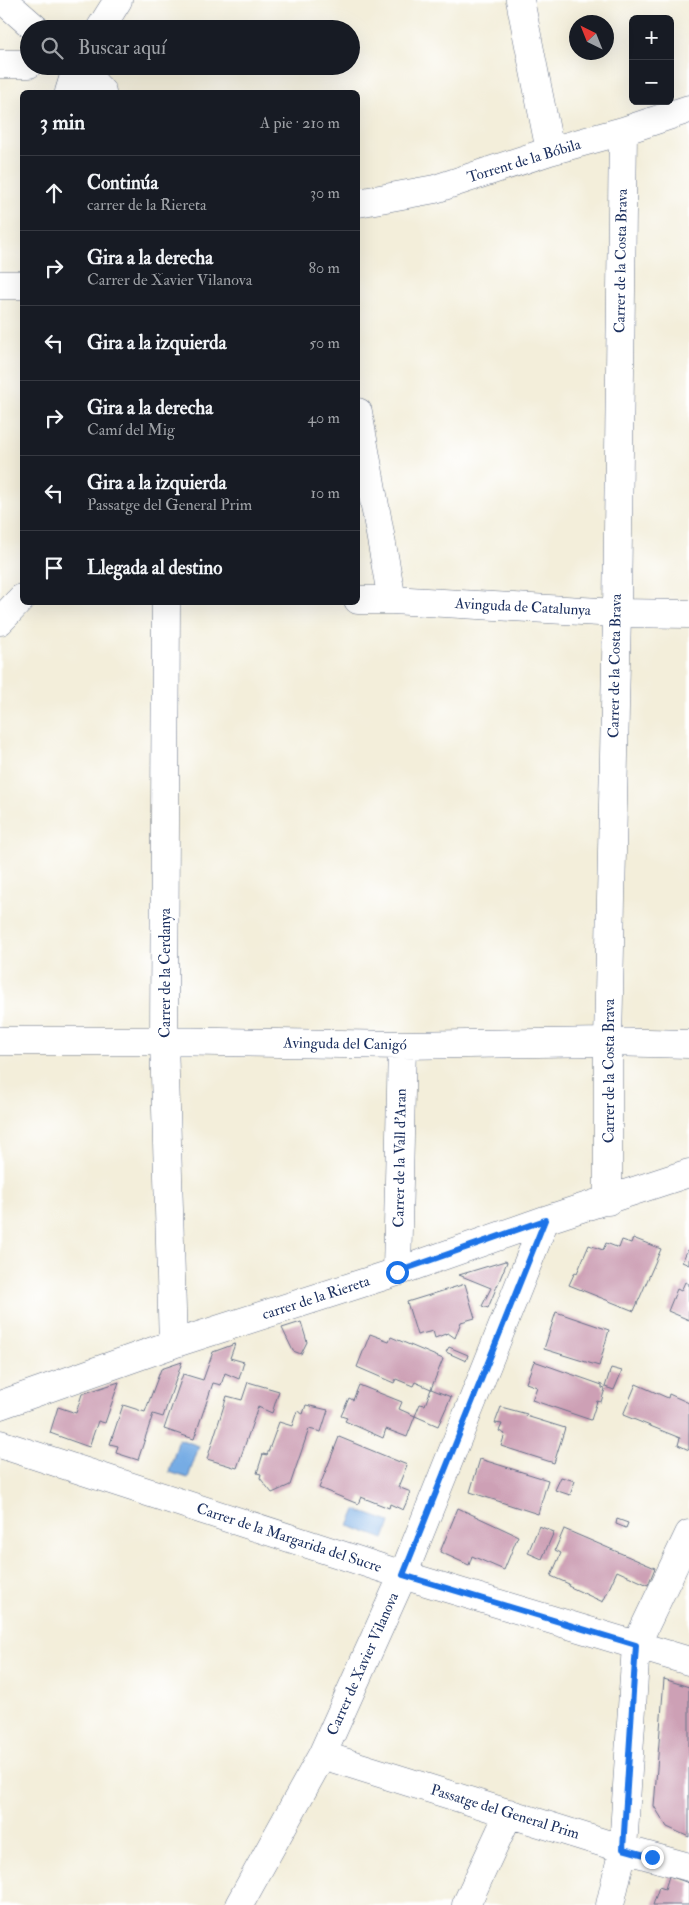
<!DOCTYPE html>
<html lang="es">
<meta charset="utf-8">
<style>
:root{--surface:#171b24;--page:#20242c;--text:#f1f3f6;--muted:#9ea1a6;--line:#363941}
body{margin:0;font-family:"IM FELL Double Pica",serif;background:var(--page);color:var(--text)}
.controls{position:absolute;right:15px;top:15px;display:grid;overflow:hidden;border-radius:8px;box-shadow:0 5px 20px #0002}
.controls button{width:45px;height:45px;display:grid;place-items:center;padding:0;border:0;border-bottom:1px solid var(--line);background:var(--surface);color:var(--text);font:25px sans-serif}
.compass{position:absolute;left:569px;top:15px;width:45px;height:45px;border-radius:50%;background:var(--surface);box-shadow:0 5px 20px #0002;rotate:317deg}
.stop{position:absolute;width:15px;height:15px;margin:-11px;border:4px solid #1a73e8;border-radius:50%;background:#fff}
.stop.end{background:#1a73e8;border-color:#fff;box-shadow:0 1px 5px #0008}
.list{margin:0;padding:0;list-style:none}
h2{display:flex;justify-content:space-between;align-items:center;height:65px;margin:0;padding:0 20px;font-size:21px}
h2 small{font-size:16px;font-weight:400;color:var(--muted)}
.list li{display:grid;grid-template-columns:32px 1fr auto;gap:15px;align-items:center;box-sizing:border-box;height:75px;padding:0 20px;border-top:1px solid var(--line)}
.list b{display:block;font-size:19px;white-space:nowrap}
.list p{margin:0;font-size:16px;white-space:nowrap;color:var(--muted)}
.list em{font-size:16px;font-style:normal;color:var(--muted)}
.icon{flex:none;width:28px;height:28px;fill:none;stroke:currentColor;stroke-width:2;stroke-linecap:round;stroke-linejoin:round}
.map{position:relative;flex:none;width:689px;height:1905px;overflow:hidden}
.search{position:absolute;background:var(--surface);box-shadow:0 5px 20px #0002;left:20px;top:20px;width:340px;height:55px;display:flex;align-items:center;gap:12px;box-sizing:border-box;padding:0 18px;border-radius:28px;color:var(--muted);font-size:19px}
.panel{position:absolute;background:var(--surface);box-shadow:0 5px 20px #0002;left:20px;top:90px;width:340px;height:515px;border-radius:8px}
.map>svg:first-child{display:block}
.water{fill:#76ace4;stroke:#486ea1}
.building{fill:#cda0b5}
.lines{fill:none;stroke-linecap:round;stroke-linejoin:round}
.minor-casing{stroke:#677289;stroke-width:29}
.minor{stroke:#fff;stroke-width:28}
.route{stroke:#1a73e8;stroke-width:6}
.labels{text-anchor:middle;dominant-baseline:central;stroke-width:4;stroke-linejoin:round;paint-order:stroke}
.street-label{font-size:15px;fill:#1b2f5e;stroke:#fff}
</style>
<div class="map">
<svg width="689" height="1905" viewBox="0 0 689 1905">
<rect width="100%" height="100%" fill="#fff"/>
<filter id="ink" filterUnits="userSpaceOnUse"><feTurbulence type="fractalNoise" baseFrequency=".02" numOctaves="2"/><feDisplacementMap in="SourceGraphic" scale="10" xChannelSelector="R" yChannelSelector="G"/><feConvolveMatrix kernelMatrix="1 2 1 2 8 2 1 2 1" color-interpolation-filters="sRGB"/></filter>
<filter id="wash" filterUnits="userSpaceOnUse"><feTurbulence type="fractalNoise" baseFrequency=".0096" numOctaves="4" result="noise"/><feDisplacementMap in="SourceGraphic" scale="20" xChannelSelector="R" yChannelSelector="G"/><feGaussianBlur stdDeviation="1.12" result="paint"/><feColorMatrix in="noise" values="0 0 0 0 0 0 0 0 0 0 0 0 0 0 0 0 0 1.4 0 .05"/><feComposite in="paint" operator="in"/></filter>
<g filter="url(#wash)">
<rect width="100%" height="100%" fill="#f3eeda"/>
<path class="water" d="M 179,1439 L 199,1446 L 188,1478 L 169,1472 Z
M 356,1510 L 390,1522 L 384,1539 L 349,1526 Z"/>
<g id="blocks">
<path class="building" d="M 633,1238 L 661,1249 L 634,1311 L 569,1285 L 575,1272 L 577,1273 L 589,1245 L 603,1250 L 606,1243 L 619,1248 L 622,1240 L 631,1243 Z
M 689,1247 L 689,1265 L 682,1262 Z
M 505,1261 L 507,1262 L 488,1308 L 482,1306 L 491,1288 L 459,1275 Z
M 685,1282 L 689,1284 L 689,1320 L 668,1311 L 677,1289 L 681,1291 Z
M 465,1284 L 475,1318 L 461,1322 L 455,1338 L 448,1333 L 435,1338 L 433,1331 L 417,1335 L 407,1302 Z
M 556,1312 L 609,1330 L 599,1366 L 544,1349 Z
M 301,1322 L 307,1342 L 301,1354 L 293,1351 L 282,1328 Z
M 370,1334 L 389,1341 L 391,1337 L 443,1359 L 431,1389 L 415,1382 L 413,1386 L 396,1379 L 394,1383 L 357,1367 Z
M 235,1344 L 230,1358 L 244,1362 L 239,1379 L 225,1373 L 221,1385 L 213,1383 L 194,1439 L 164,1429 L 183,1374 L 203,1380 L 213,1352 Z
M 449,1347 L 468,1355 L 466,1361 L 446,1352 Z
M 534,1361 L 602,1385 L 602,1388 L 605,1389 L 601,1402 L 597,1401 L 591,1420 L 532,1400 L 537,1387 L 526,1383 Z
M 182,1362 L 163,1417 L 153,1414 L 138,1460 L 116,1453 L 118,1446 L 110,1444 L 123,1405 L 145,1412 L 161,1369 Z
M 611,1368 L 622,1371 L 614,1390 L 605,1387 Z
M 119,1382 L 105,1423 L 98,1421 L 89,1447 L 50,1433 L 58,1407 L 76,1413 L 82,1394 Z
M 248,1382 L 279,1391 L 272,1413 L 258,1407 L 237,1468 L 207,1459 L 227,1396 L 242,1400 Z
M 636,1384 L 668,1398 L 669,1394 L 689,1403 L 689,1450 L 678,1445 L 680,1438 L 623,1415 Z
M 359,1385 L 402,1402 L 399,1409 L 415,1416 L 420,1404 L 425,1405 L 431,1389 L 451,1397 L 438,1426 L 415,1416 L 407,1437 L 386,1429 L 383,1438 L 345,1421 L 347,1418 L 341,1416 L 349,1398 L 353,1400 Z
M 306,1405 L 328,1410 L 321,1432 L 309,1429 L 290,1485 L 272,1493 L 260,1478 L 261,1474 L 257,1473 L 263,1454 L 267,1455 L 279,1422 L 292,1426 L 297,1411 L 303,1414 Z
M 501,1407 L 527,1414 L 526,1416 L 565,1428 L 554,1463 L 501,1446 L 505,1434 L 499,1431 L 502,1424 L 495,1423 Z
M 339,1437 L 407,1465 L 398,1487 L 411,1492 L 403,1510 L 390,1504 L 389,1508 L 361,1497 L 358,1504 L 319,1488 Z
M 480,1459 L 548,1480 L 538,1514 L 470,1492 Z
M 561,1477 L 575,1481 L 570,1495 L 555,1490 Z
M 458,1508 L 518,1536 L 504,1570 L 472,1556 L 469,1565 L 440,1552 Z
M 617,1519 L 628,1523 L 626,1528 L 616,1524 Z
M 539,1526 L 554,1532 L 542,1559 L 528,1553 Z
M 564,1529 L 655,1568 L 648,1585 L 617,1571 L 603,1602 L 568,1586 L 569,1584 L 551,1576 L 561,1553 L 555,1550 Z
M 664,1679 L 689,1687 L 689,1837 L 667,1827 L 654,1806 Z
M 669,1876 L 689,1883 L 689,1905 L 653,1905 L 659,1887 L 665,1889 Z"/>
</g>
</g>
<g filter="url(#ink)">
<use href="#blocks" fill-opacity="0" stroke="#677289" stroke-width="1"/>
<g class="lines">
<g class="minor-casing">
<path id="minor" d="M 3,0 L 36,29
M 520,0 L 550,151
M 100,29 L 118,0
M 0,64 L 29,64
M 78,66 L 102,92
M 69,92 L 77,66
M 358,203 L 435,189 L 550,151 L 623,131 L 689,109
M 0,285 L 22,285
M 358,412 L 392,600
M 358,600 L 392,600 L 617,613 L 689,614
M 166,602 L 164,1041 L 173,1344
M 0,621 L 22,598
M 0,1041 L 164,1041 L 402,1045 L 608,1042 L 689,1044
M 608,1201 L 608,1042 L 617,613 L 623,131
M 397,1272 L 402,1045
M 0,1405 L 173,1344 L 397,1272 L 545,1220 L 689,1173
M 0,1444 L 403,1575 L 689,1661
M 322,1755 L 623,1849 L 689,1867
M 239,1905 L 322,1755 L 403,1575 L 545,1220
M 466,1905 L 509,1813
M 610,1905 L 623,1849 L 636,1645 L 689,1534"/>
</g>
<use href="#minor" class="minor"/>
</g>
</g>
<g class="lines" filter="url(#ink)">
<path class="route" d="M 397,1272 L 545,1220 L 403,1575 L 636,1645 L 623,1849 L 652,1857"/>
</g>
<g class="labels">
<g class="street-label">
<text transform="translate(524 161) rotate(-17)">Torrent de la Bóbila</text>
<text transform="translate(621 261) rotate(-89)">Carrer de la Costa Brava</text>
<text transform="translate(523 607) rotate(3)">Avinguda de Catalunya</text>
<text transform="translate(615 666) rotate(-89)">Carrer de la Costa Brava</text>
<text transform="translate(165 973) rotate(-90)">Carrer de la Cerdanya</text>
<text transform="translate(345 1044) rotate(1)">Avinguda del Canigó</text>
<text transform="translate(609 1071) rotate(-90)">Carrer de la Costa Brava</text>
<text transform="translate(400 1158) rotate(-89)">Carrer de la Vall d'Aran</text>
<text transform="translate(316 1298) rotate(-18)">carrer de la Riereta</text>
<text transform="translate(289 1538) rotate(18)">Carrer de la Margarida del Sucre</text>
<text transform="translate(363 1664) rotate(-66)">Carrer de Xavier Vilanova</text>
<text transform="translate(505 1812) rotate(17)">Passatge del General Prim</text>
</g>
</g>
</svg>
<div class="controls">
<button>+</button>
<button>−</button>
</div>
<svg class="compass" viewBox="-18 -18 36 36"><path d="M0-13l5 13h-10z" fill="#e53935"/><path d="M0 13l5-13h-10z" fill="#9ea1a6"/></svg>
<div class="stop" style="left:397px;top:1272px"></div>
<div class="stop end" style="left:652px;top:1857px"></div>
<div class="search"><svg class="icon" aria-label="search" viewBox="0 0 24 24"><circle cx="10" cy="10" r="6"/><path d="M15 15l6 6"/></svg>Buscar aquí</div>
<section class="panel">
<h2>3 min<small>A pie · 210 m</small></h2>
<ul class="list">
<li><svg class="icon" aria-label="ahead" viewBox="0 0 24 24"><path d="M12 20V5M6 11l6-6 6 6"/></svg><div><b>Continúa</b><p>carrer de la Riereta</p></div><em>30 m</em></li>
<li><svg class="icon" aria-label="right" viewBox="0 0 24 24"><path d="M7 20v-9h11M14 6l5 5-5 5"/></svg><div><b>Gira a la derecha</b><p>Carrer de Xavier Vilanova</p></div><em>80 m</em></li>
<li><svg class="icon" aria-label="left" viewBox="0 0 24 24"><path d="M17 20v-9H6M10 6l-5 5 5 5"/></svg><div><b>Gira a la izquierda</b></div><em>50 m</em></li>
<li><svg class="icon" aria-label="right" viewBox="0 0 24 24"><path d="M7 20v-9h11M14 6l5 5-5 5"/></svg><div><b>Gira a la derecha</b><p>Camí del Mig</p></div><em>40 m</em></li>
<li><svg class="icon" aria-label="left" viewBox="0 0 24 24"><path d="M17 20v-9H6M10 6l-5 5 5 5"/></svg><div><b>Gira a la izquierda</b><p>Passatge del General Prim</p></div><em>10 m</em></li>
<li><svg class="icon" aria-label="arrive" viewBox="0 0 24 24"><path d="M6 21V4h12l-3 4 3 4H6"/></svg><div><b>Llegada al destino</b></div></li>
</ul>
</section>
</div>
